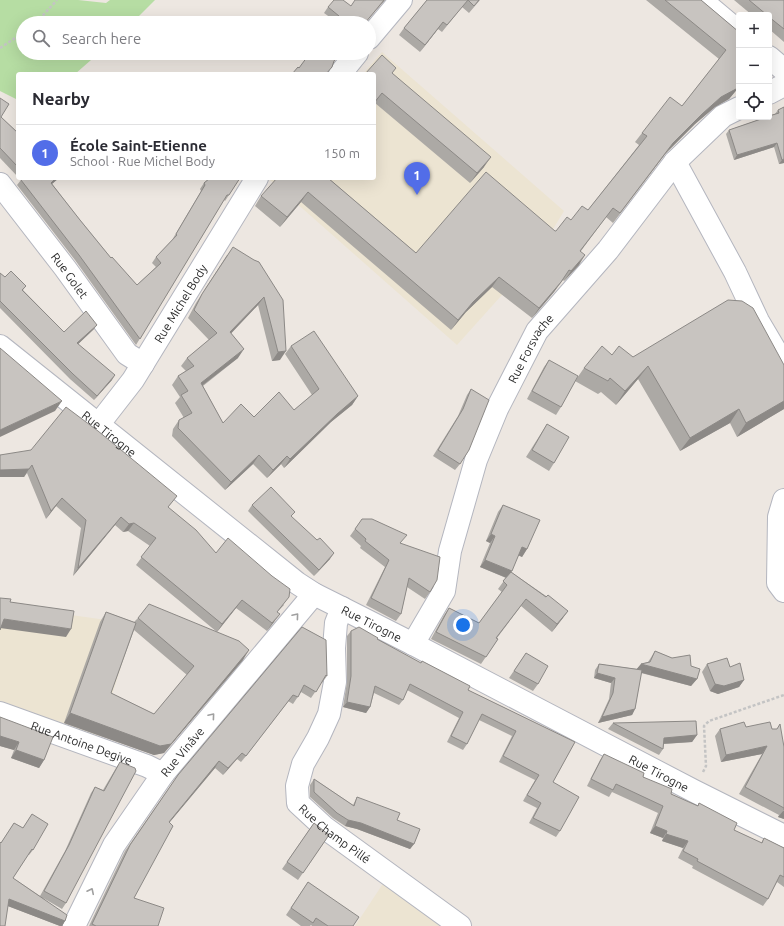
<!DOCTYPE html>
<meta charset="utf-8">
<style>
:root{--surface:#fff;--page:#f2f2f3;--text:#2b2b33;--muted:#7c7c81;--line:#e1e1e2;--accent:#526de8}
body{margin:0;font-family:Ubuntu,sans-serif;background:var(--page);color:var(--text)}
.controls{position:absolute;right:12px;top:12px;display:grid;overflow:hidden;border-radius:4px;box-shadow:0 4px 16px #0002}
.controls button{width:36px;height:36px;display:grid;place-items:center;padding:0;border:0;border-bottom:1px solid var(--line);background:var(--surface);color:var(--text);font:20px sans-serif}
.you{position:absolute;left:463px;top:625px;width:14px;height:14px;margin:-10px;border:3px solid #fff;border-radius:50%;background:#1a73e8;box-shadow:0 0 0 6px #1a73e833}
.badge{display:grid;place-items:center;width:26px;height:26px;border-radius:50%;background:var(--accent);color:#fff;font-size:13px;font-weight:700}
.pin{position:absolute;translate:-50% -33px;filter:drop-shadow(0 1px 2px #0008)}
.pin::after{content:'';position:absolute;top:21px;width:14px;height:12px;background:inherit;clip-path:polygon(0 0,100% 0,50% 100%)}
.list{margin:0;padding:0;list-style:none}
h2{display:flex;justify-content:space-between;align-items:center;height:52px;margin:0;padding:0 16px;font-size:17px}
h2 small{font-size:13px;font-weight:400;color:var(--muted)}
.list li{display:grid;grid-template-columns:26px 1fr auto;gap:12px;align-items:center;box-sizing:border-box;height:56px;padding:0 16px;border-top:1px solid var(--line)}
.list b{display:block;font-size:15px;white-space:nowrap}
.list p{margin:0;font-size:13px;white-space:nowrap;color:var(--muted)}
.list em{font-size:13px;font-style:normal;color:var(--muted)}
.icon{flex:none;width:22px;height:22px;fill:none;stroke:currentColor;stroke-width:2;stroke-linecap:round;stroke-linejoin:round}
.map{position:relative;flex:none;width:784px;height:926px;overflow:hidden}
.search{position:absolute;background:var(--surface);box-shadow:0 4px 16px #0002;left:16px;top:16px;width:360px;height:44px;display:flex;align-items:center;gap:10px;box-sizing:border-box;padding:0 14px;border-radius:22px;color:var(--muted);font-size:15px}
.panel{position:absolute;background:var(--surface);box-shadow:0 4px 16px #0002;left:16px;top:72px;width:360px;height:108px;border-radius:4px}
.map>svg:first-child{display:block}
.education{fill:#ece4d2}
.green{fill:#b6dda3}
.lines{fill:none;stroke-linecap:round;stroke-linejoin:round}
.minor-casing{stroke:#b4b6bf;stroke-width:24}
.path{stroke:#c4c4c4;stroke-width:2.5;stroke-dasharray:3 2;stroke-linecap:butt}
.minor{stroke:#fff;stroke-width:22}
.wall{fill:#aca9a5;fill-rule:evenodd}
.shaded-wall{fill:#8c8986}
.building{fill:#c8c4c0;stroke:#8c8986}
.oneway{stroke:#a0a0a0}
.labels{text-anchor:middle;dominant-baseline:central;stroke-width:3.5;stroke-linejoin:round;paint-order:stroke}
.street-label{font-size:12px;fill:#2d2d2d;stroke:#fff}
</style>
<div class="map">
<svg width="784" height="926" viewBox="0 0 784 926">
<rect width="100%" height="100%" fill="#ede7e1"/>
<path class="education" d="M 382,52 L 564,211 L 536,257 L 457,345 L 269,179 L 270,178 L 374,178 L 374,74 L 363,74 Z
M 0,605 L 135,624 L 97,741 L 0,706 Z
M 386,879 L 445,926 L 355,926 Z"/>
<path class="green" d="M 0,0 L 78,0 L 106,3 L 110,0 L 155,0 L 132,23 L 23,23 L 23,53 L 99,53 L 75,74 L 18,74 L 18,100 L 0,91 Z"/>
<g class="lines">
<g class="minor-casing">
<g id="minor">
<path d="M 701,0 L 739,32"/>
<path d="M 369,38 L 401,0"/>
<path d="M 769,57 L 784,70"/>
<path d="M 340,74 L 357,53"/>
<path d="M 769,93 L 784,85"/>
<path d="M 675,162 L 735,272 L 758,321 L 784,365"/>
<path id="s1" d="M 0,184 L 65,268 L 127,354 L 143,364"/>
<path id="s2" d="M 0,346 L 297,583 L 314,594 L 342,608 L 413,644 L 694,791 L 784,836"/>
<path id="s3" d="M 98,425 L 133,380 L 257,178"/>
<path d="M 784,500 L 779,517 L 778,583 L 784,591"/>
<path id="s4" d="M 342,608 L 336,623 L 334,648 L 335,682 L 329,714 L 318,738 L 303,764 L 297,786 L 298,803 L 325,828 L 460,926"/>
<path id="s5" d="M 413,644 L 444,591 L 450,551 L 476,460 L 497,409 L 537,331 L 608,250 L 675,162 L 723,116 L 739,108"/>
<path id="s6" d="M 0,713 L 147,766 L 163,774"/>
<path id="s7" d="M 74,926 L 114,845 L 163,774 L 314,594"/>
</g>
</g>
<path class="path" d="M 36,23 L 57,0
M 0,48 L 23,33
M 703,772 L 706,766 L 704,726 L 709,721 L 784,695"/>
<use href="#minor" class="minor"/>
</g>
<path class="wall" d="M 427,0 L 480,0 L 469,13 L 462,7 L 442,32 L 438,29 L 420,52 L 399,35 L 404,28 Z
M 646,0 L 701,0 L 739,32 L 739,87 L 729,99 L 715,107 L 695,124 L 666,153 L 613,223 L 606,217 L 581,251 L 579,265 L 564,281 L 563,280 L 554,292 L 532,318 L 492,287 L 466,312 L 451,330 L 301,202 L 280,227 L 255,206 L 261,196 L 328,178 L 416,253 L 556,231 L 571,220 L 588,210 L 639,145 L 635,142 L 642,133 L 682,106 L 719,59 Z
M 734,0 L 784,0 L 784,42 L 769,29 L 769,15 L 752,15 Z
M 328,7 L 365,23 L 335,21 L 324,13 Z
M 396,68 L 392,73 L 484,167 L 470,183 L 375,103 L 374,74 Z
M 0,98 L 1,117 L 18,133 L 18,177 L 0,158 Z
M 784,107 L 784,163 L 779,164 L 774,147 L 734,160 L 726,134 L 729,130 L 775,114 L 778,110 Z
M 19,178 L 59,178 L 52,184 L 80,220 L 111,258 L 137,285 L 156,267 L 152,263 L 156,257 L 172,240 L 201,191 L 200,189 L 204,183 L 209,179 L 209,178 L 240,178 L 229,195 L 225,201 L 224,200 L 136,345 L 75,260 L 17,185 L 21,180 Z
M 227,255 L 254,260 L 259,262 L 280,360 L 272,361 L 258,305 L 231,333 L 238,358 L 203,386 L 223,423 L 294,410 L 312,395 L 285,354 L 291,346 L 358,396 L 352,405 L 331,422 L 284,468 L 281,464 L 267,478 L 253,464 L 225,490 L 172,436 L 173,429 L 179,420 L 184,418 L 175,403 L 180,397 L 172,385 L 178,376 L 186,371 L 181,366 L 187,358 L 209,340 L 188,318 L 196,303 Z
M 0,273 L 5,277 L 26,286 L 23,290 L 64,332 L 94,329 L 78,344 L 112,380 L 94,400 L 70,379 L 0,308 Z
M 612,355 L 633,357 L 784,365 L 784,409 L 737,437 L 730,423 L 680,451 L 638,379 L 616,405 L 601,392 L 598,394 L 575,381 L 561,407 L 556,415 L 527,399 L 544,367 L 549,360 L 575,381 L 584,368 Z
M 471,389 L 460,464 L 455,470 L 433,456 L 458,416 L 467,395 Z
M 547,424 L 554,463 L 549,471 L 526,457 Z
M 0,455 L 177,496 L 168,507 L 216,553 L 284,605 L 277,612 L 274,622 L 267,631 L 236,608 L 217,632 L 136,565 L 150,546 L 128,531 L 123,532 L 115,525 L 73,576 L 81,528 L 56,506 L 46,519 L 27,473 L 24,477 L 0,477 Z
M 252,505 L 330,559 L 314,576 L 248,511 Z
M 503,505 L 527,549 L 522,557 L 518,555 L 511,572 L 568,611 L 552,632 L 521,606 L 497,638 L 498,639 L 481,664 L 431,639 L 444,615 L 449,608 L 479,623 L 502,592 L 498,589 L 506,578 L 480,567 L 490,543 L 486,541 L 498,512 Z
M 362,519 L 401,543 L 430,592 L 425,599 L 407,587 L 401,614 L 396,621 L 366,605 L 385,567 L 360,548 L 361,546 L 350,536 Z
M 106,612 L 134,622 L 138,618 L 243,660 L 164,753 L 154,755 L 64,723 L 100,622 ZM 134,630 L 187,675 L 154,714 L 111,693 Z
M 302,627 L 327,676 L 322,683 L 322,682 L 311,698 L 301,692 L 293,704 L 288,701 L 241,762 L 237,759 L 223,775 L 215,768 L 169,823 L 134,898 L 158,926 L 89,926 L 125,851 L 178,775 Z
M 351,631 L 377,639 L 468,690 L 575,742 L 553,782 L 560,831 L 556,837 L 529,823 L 537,808 L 523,801 L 535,780 L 499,762 L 512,736 L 479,720 L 467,744 L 463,750 L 447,742 L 459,718 L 407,690 L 403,700 L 399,705 L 374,693 L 370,707 L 366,713 L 343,707 L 347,682 L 347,636 Z
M 655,651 L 691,666 L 697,679 L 691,686 L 641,673 L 635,709 L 632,715 L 598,723 L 609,699 L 611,683 L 594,678 L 595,670 L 599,664 L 637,669 L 641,664 L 648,662 L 650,659 Z
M 526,653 L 538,684 L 533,691 L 509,678 Z
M 707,664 L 730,667 L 744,680 L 739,687 L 718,694 L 710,691 L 702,672 Z
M 0,717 L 44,760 L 39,768 L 11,758 L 14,750 L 0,746 Z
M 613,723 L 697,735 L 692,742 L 664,744 L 663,749 L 659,755 L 608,729 Z
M 780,724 L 784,819 L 778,817 L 779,815 L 739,794 L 762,754 L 721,762 L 715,736 L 720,729 L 746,727 L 772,729 L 777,729 Z
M 604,754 L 671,794 L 698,806 L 699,803 L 734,830 L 761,843 L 764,838 L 784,848 L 784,887 L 777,882 L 768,899 L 763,906 L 692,868 L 693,866 L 678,858 L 683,848 L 662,841 L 663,838 L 650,833 L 658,813 L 612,792 L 609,797 L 587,786 L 600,760 Z
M 120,762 L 66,903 L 62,909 L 43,898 L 65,921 L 62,926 L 60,926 L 8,906 L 1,843 L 14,823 L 23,828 L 32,814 L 33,850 L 29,855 L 28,855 L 13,878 L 40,896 L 65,851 L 91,793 L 95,787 L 103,790 L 116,768 Z
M 314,779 L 353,805 L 357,797 L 397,820 L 414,844 L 410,849 L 357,829 L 345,826 L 333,818 L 310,797 L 310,785 Z
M 314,823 L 329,835 L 298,880 L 282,869 Z
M 308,882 L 353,926 L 312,926 L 311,925 L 310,926 L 301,926 L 286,915 Z"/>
<path class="shaded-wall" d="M 384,0 L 385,0 L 365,23 Z
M 443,22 L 438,29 L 420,52 L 425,45 Z
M 739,86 L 739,87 L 729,99 L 715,107 L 695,124 L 666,153 L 613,223 L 673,143 L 702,114 L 721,97 Z
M 777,143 L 774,147 L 734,160 L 737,155 Z
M 491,157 L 484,167 L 470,183 L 477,173 Z
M 784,159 L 784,163 L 779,164 L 782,160 Z
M 56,178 L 59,178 L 47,188 L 51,183 Z
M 308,192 L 301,202 L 280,227 L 287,217 Z
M 585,255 L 579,265 L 564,281 L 571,271 Z
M 499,277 L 492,287 L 466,312 L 451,330 L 458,320 L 473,302 Z
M 561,282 L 554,292 L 532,318 L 539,308 Z
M 264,297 L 258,305 L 224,341 L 230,332 Z
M 97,325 L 94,329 L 74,348 L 77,343 Z
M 244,349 L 238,358 L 195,391 L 201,383 Z
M 286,351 L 280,360 L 272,361 L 278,352 Z
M 648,366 L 638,379 L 616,405 L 625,391 Z
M 115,375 L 112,380 L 94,400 L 97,396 Z
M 358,396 L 352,405 L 331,422 L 284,468 L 290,459 L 337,414 Z
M 62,401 L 55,411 L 0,437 L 0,430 Z
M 784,401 L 784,409 L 737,437 L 746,423 Z
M 739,409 L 730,423 L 680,451 L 690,438 Z
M 259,455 L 253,464 L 225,490 L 231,482 Z
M 287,456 L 281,464 L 267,478 L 273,470 Z
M 29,469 L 24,477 L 0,477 L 0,470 Z
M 62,498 L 56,506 L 46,519 L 51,511 Z
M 121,517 L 115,525 L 73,576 L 78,568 Z
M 134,523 L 128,531 L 123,532 L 129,524 Z
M 491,534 L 495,536 L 490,543 L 486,541 Z
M 522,547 L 527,549 L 522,557 L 516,554 Z
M 334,553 L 330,559 L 314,576 L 319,570 Z
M 485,560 L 512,571 L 507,578 L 480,567 Z
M 242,600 L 236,608 L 217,632 L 222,624 Z
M 568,611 L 563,618 L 552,632 L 557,624 Z
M 280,614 L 274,622 L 267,631 L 272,623 Z
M 4,619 L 71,629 L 66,637 L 0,628 Z
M 249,650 L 243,660 L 164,753 L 154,755 L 64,723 L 70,713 L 160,746 Z
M 641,664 L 697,679 L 691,686 L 635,671 Z
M 597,673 L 615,678 L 611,683 L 594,678 Z
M 744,680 L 739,687 L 718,694 L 710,691 L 715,684 Z
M 293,695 L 288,701 L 241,762 L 246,756 Z
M 347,702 L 370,707 L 366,713 L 343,707 Z
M 635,709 L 632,715 L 598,723 L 602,717 Z
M 697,735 L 692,742 L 660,744 L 664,738 Z
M 0,736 L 19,742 L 14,750 L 0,746 Z
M 767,746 L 762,754 L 721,762 L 726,755 Z
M 16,750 L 44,760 L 39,768 L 11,758 Z
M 242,753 L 237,759 L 223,775 L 228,768 Z
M 219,761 L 215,768 L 164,829 L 169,822 Z
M 784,810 L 784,819 L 778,817 Z
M 348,820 L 361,823 L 414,844 L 410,849 L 357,829 L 345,826 Z
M 655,826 L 667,831 L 663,838 L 650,833 Z
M 666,834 L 688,841 L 683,848 L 662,841 Z
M 9,899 L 65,921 L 62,926 L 60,926 L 5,905 Z"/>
<path class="building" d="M 334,0 L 343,0 L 351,6 L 355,0 L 384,0 L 365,23 L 333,23 L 339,16 L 328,7 Z
M 427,0 L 479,0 L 474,6 L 468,0 L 447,25 L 443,22 L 425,45 L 404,28 Z
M 665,0 L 701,0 L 739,32 L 739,86 L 736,89 L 721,97 L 702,114 L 673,143 L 620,213 L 613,208 L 580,251 L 585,255 L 571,271 L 569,270 L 561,282 L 539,308 L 499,277 L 473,302 L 458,320 L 308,192 L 287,217 L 261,196 L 277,178 L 328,178 L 416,253 L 486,172 L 555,231 L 556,231 L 567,217 L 571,220 L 582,206 L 588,210 L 647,136 L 642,133 L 670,97 L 682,106 L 726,50 Z
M 749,0 L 784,0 L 784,29 L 769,17 L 769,15 L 767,15 Z
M 310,53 L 340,53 L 334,61 L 332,67 L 326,74 L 292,74 L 298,67 L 299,68 Z
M 382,55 L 396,68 L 392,73 L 491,157 L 477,173 L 382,93 L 374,103 L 374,74 L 365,74 Z
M 0,98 L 9,104 L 1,117 L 18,133 L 18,167 L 0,148 Z
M 784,107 L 784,159 L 782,160 L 777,143 L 737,155 L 729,130 L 767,117 L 769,117 L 769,116 L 779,113 L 778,110 Z
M 23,178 L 56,178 L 51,183 L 80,220 L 111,258 L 112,257 L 137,285 L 161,263 L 156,257 L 177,235 L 176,234 L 205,185 L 204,183 L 210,178 L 240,178 L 229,195 L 227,195 L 140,339 L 79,255 L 21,180 Z
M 233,247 L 254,260 L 259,262 L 283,300 L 286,351 L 278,352 L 264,297 L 230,332 L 244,349 L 201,383 L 223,423 L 241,404 L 254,417 L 279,392 L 294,410 L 319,389 L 291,346 L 314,331 L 358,396 L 337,414 L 290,459 L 287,456 L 273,470 L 259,455 L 231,482 L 178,428 L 179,420 L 192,413 L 181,395 L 188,391 L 178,376 L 194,366 L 187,358 L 217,333 L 194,310 L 202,294 Z
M 11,271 L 26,286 L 22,290 L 64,332 L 86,311 L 97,325 L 77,343 L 115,375 L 97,396 L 73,374 L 0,301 L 0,273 L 5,277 Z
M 728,300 L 742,301 L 753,308 L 784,365 L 784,401 L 746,423 L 739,409 L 690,438 L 648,366 L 625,391 L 610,378 L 608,381 L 584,368 L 602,346 L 612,355 L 619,346 L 633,357 Z
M 0,348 L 62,401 L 0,430 Z
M 549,360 L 578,376 L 561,407 L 532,391 Z
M 471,389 L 489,400 L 469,450 L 460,464 L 438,450 L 463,409 Z
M 66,407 L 98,431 L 177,496 L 168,507 L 196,530 L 216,553 L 228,538 L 272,576 L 290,589 L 289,597 L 277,612 L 280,614 L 272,623 L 242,600 L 222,624 L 141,557 L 156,538 L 134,523 L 129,524 L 121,517 L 78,568 L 86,520 L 62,498 L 51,511 L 32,465 L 29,469 L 0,470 L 0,455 L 31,450 Z
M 547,424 L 569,437 L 554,463 L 532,450 Z
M 271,487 L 295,512 L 291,516 L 317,540 L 320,538 L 334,553 L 319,570 L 252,505 Z
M 503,505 L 540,520 L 527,549 L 522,547 L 512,571 L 485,560 L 495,536 L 491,534 Z
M 362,519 L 372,519 L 407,535 L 400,543 L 440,557 L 437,580 L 430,592 L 409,578 L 401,614 L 371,598 L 389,560 L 365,541 L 366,539 L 355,529 Z
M 511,572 L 546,597 L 548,595 L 568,611 L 557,624 L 526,599 L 496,638 L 498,639 L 486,657 L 436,632 L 449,608 L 479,623 L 507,585 L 503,581 Z
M 0,598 L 11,599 L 10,602 L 74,611 L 71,629 L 4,619 L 0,630 Z
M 149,604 L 239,641 L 249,650 L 171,744 L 160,746 L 70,713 L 106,612 L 136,623 L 111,693 L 154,714 L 194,666 L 138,618 Z
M 302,627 L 326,640 L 327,676 L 326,675 L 316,692 L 304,685 L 298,697 L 293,695 L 246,756 L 242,753 L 228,768 L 219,761 L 169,822 L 173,826 L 134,898 L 164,908 L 158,926 L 96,926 L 92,924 L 130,845 L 178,775 Z
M 359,627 L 378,638 L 377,639 L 421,663 L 422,661 L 470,686 L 468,690 L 575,742 L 553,782 L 579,797 L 560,831 L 533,818 L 541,803 L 527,795 L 539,775 L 503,756 L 516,731 L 482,714 L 467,744 L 451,736 L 463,712 L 410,684 L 403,700 L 375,686 L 370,707 L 347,702 L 351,676 L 351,631 Z
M 655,651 L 672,658 L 690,655 L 691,666 L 700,669 L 697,679 L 641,664 L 650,662 Z
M 526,653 L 548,666 L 538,684 L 514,671 Z
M 727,658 L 730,667 L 740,663 L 744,680 L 724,686 L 715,684 L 707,664 Z
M 599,664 L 642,670 L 635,709 L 602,717 L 613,693 L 615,678 L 597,673 Z
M 0,717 L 53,737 L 44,760 L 16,750 L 19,742 L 0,736 Z
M 696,721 L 697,735 L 664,738 L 663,749 L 613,723 Z
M 744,722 L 746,727 L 770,722 L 772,729 L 777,729 L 780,724 L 784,747 L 784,810 L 784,808 L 745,787 L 767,746 L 726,755 L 720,729 Z
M 604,754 L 644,773 L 643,777 L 672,789 L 671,794 L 698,806 L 699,803 L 737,823 L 734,830 L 762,843 L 764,838 L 784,848 L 784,877 L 780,875 L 768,899 L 697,861 L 698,859 L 683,851 L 688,841 L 666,834 L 667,831 L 655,826 L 663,806 L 616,784 L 613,790 L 591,779 Z
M 120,762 L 135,768 L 136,771 L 66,903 L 44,891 L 69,845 L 95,787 L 104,791 Z
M 314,779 L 354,806 L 357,797 L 400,813 L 397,820 L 420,829 L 414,844 L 361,823 L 348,820 L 337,813 L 314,792 Z
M 32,814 L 48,824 L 33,850 L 32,849 L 13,878 L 67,915 L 65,921 L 9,899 L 5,926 L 0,926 L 0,842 L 1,843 L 14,823 L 23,828 Z
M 314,823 L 329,835 L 303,873 L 287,862 Z
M 308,882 L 359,917 L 353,926 L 328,926 L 316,918 L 313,923 L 291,908 Z"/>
<defs><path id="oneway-chevron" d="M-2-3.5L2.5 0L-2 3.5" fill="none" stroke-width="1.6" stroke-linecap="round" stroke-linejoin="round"/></defs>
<g class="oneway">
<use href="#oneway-chevron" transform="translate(296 616) rotate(-50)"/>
<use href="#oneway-chevron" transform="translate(212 716) rotate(-50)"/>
<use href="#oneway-chevron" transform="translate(91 891) rotate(-64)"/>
</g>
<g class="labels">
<g class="street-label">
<text stroke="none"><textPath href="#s1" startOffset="115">Rue Golet</textPath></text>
<text stroke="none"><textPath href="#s3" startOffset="147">Rue Michel Body</textPath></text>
<text stroke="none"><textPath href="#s5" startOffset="321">Rue Forsvache</textPath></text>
<text stroke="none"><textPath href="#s2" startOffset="140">Rue Tirogne</textPath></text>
<text stroke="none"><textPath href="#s2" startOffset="465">Rue Tirogne</textPath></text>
<text stroke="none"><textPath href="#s6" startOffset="87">Rue Antoine Degive</textPath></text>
<text stroke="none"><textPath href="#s7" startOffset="206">Rue Vinâve</textPath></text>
<text stroke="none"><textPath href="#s2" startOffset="789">Rue Tirogne</textPath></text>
<text stroke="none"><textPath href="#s4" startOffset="252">Rue Champ Pillé</textPath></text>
</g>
</g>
</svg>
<div class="controls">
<button>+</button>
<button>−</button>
<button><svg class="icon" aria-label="locate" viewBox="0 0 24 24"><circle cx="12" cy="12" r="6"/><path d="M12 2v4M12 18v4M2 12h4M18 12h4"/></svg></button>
</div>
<div class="you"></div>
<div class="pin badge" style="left:417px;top:195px">1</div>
<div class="search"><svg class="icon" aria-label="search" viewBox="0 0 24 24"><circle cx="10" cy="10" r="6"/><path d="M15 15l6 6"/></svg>Search here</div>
<section class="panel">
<h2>Nearby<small></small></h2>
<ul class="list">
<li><span class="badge">1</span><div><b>École Saint-Etienne</b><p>School · Rue Michel Body</p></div><em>150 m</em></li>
</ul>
</section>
</div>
